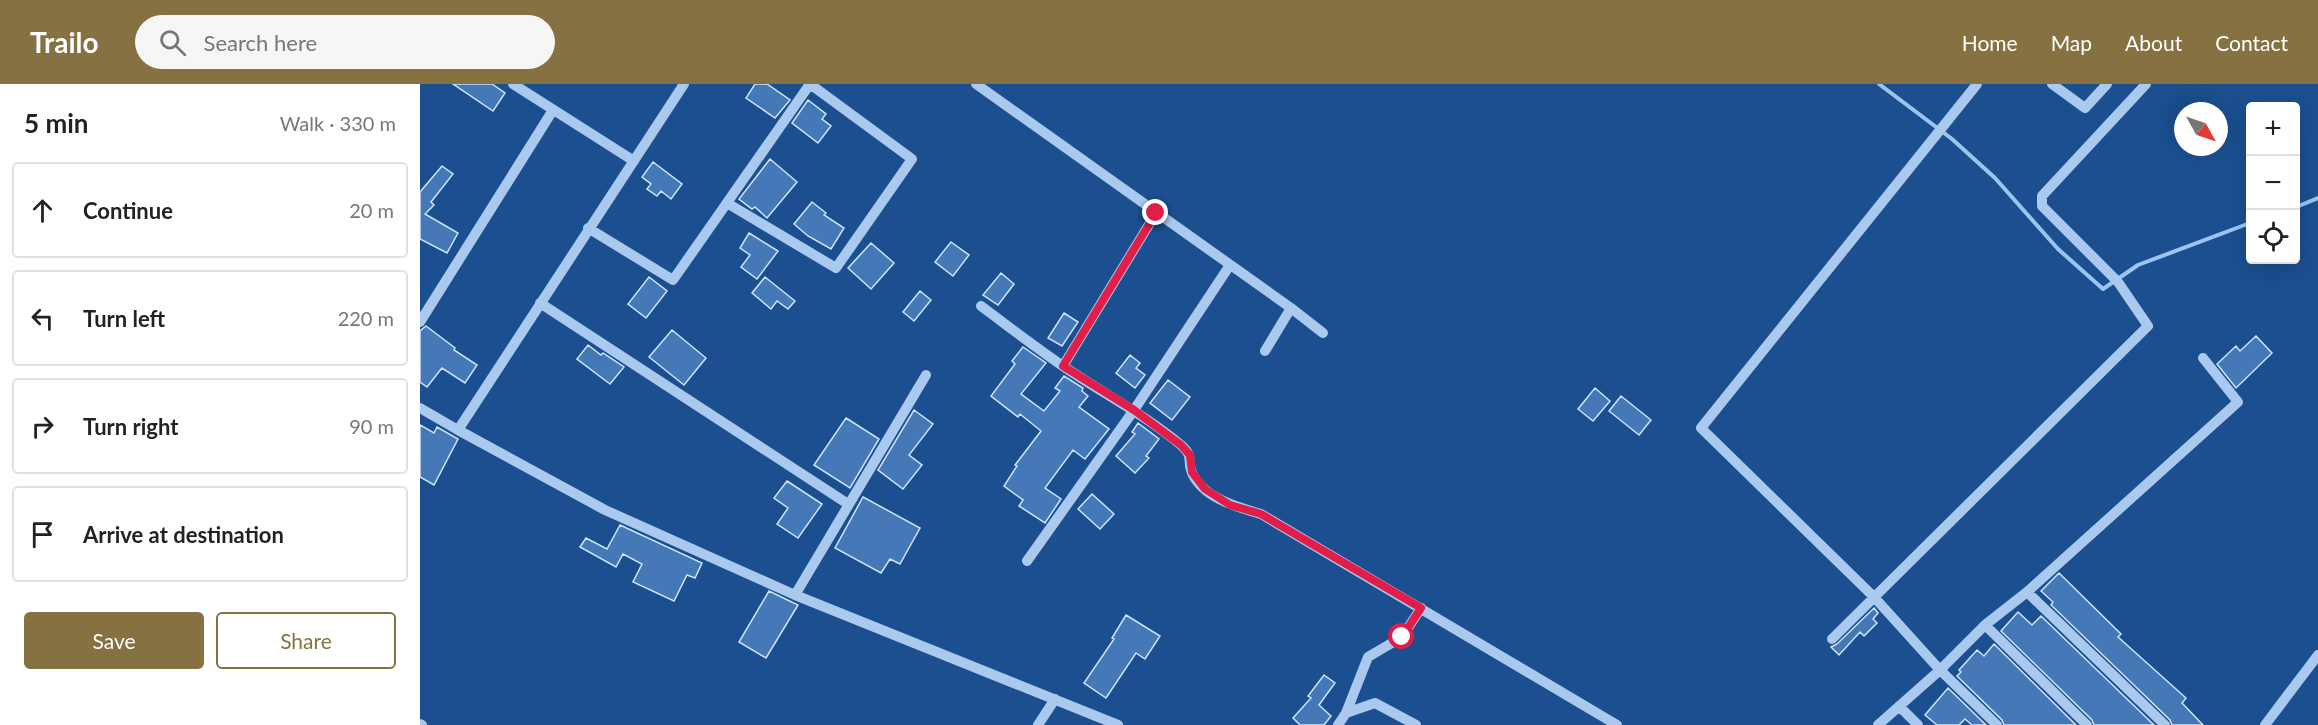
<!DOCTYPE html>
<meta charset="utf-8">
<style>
:root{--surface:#fff;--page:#f6f6f6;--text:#222;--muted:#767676;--line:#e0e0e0;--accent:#857141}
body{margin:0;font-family:Lato,sans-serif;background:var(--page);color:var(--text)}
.controls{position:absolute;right:18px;top:18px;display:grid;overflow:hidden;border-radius:6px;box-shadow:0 6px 24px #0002}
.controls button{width:54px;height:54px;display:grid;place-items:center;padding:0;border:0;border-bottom:2px solid var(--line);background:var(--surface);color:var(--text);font:30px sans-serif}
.compass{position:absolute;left:1754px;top:18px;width:54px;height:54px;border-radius:50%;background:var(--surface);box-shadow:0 6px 24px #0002;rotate:130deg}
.stop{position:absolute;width:18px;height:18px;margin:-14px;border:4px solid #e11d48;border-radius:50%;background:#fff}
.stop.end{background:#e11d48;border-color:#fff;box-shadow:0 2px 6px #0008}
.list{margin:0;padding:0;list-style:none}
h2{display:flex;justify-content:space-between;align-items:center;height:78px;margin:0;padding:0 24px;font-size:26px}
h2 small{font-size:20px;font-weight:400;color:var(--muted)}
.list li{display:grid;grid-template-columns:39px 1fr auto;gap:18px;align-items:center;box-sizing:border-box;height:96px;margin:0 12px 12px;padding:0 12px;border:2px solid var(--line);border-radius:6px}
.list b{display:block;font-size:22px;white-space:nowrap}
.list em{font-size:20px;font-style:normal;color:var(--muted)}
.actions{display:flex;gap:12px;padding:18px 24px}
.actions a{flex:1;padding:14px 0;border:2px solid var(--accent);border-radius:6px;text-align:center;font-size:21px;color:var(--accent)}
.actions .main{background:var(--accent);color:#fff}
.icon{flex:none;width:33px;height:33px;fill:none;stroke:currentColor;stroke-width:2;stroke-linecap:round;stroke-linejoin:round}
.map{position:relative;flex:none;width:1898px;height:641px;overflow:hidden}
header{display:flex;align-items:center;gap:36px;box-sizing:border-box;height:84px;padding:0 30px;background:var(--accent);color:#fff}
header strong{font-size:28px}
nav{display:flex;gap:33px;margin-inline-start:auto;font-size:21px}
.search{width:420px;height:54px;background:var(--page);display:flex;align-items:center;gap:15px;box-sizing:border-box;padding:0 21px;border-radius:33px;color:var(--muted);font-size:22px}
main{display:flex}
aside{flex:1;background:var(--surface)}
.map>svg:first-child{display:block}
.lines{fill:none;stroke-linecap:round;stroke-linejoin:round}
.stream{stroke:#9cc4f0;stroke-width:4}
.building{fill:#4478b7;stroke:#cfe3fa;stroke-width:1.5}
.minor{stroke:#a9c9ee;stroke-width:10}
.route{stroke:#e11d48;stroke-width:8}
</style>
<header>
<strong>Trailo</strong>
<div class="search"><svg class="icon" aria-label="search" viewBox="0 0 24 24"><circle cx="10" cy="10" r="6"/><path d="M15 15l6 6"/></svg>Search here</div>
<nav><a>Home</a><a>Map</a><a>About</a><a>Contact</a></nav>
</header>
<main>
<aside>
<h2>5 min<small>Walk · 330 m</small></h2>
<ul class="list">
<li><svg class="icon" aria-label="ahead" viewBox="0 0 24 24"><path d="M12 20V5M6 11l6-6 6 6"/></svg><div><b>Continue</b></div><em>20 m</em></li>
<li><svg class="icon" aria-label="left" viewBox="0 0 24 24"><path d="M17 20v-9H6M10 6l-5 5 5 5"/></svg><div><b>Turn left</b></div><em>220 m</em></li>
<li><svg class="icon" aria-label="right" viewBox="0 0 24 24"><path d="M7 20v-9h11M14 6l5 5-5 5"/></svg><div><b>Turn right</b></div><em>90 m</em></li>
<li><svg class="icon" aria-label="arrive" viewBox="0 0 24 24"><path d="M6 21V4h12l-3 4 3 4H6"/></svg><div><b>Arrive at destination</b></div></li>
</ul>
<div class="actions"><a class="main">Save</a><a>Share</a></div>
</aside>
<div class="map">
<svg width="1898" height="641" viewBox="0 0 1898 641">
<rect width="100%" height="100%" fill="#1b4f8f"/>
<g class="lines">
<path class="stream" d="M 1459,0 L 1532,55 L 1575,94 L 1638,165 L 1683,205 L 1718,181 L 1830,139
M 1876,123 L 1898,114"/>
</g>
<path class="building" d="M 33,0 L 72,0 L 85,9 L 73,27 Z
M 335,0 L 347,0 L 370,16 L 355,34 L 326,14 Z
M 388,16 L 406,30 L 402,35 L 411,42 L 398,59 L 372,39 Z
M 350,75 L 377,98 L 347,134 L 335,123 L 332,125 L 319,115 Z
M 233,78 L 262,100 L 251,115 L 241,107 L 237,112 L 227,105 L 231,100 L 222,93 Z
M 22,82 L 33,90 L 11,118 L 14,121 L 5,130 L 38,149 L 27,169 L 0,155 L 0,108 Z
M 392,118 L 406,129 L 404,131 L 424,144 L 411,165 L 388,152 L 374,140 Z
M 329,149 L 358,167 L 337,195 L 321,183 L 330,171 L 320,164 Z
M 531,158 L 549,171 L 533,192 L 515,178 Z
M 451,159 L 474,179 L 451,205 L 428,184 Z
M 581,189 L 594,200 L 578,221 L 563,211 Z
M 229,193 L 247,207 L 226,234 L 208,220 Z
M 345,193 L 375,217 L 368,225 L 357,217 L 351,225 L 332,209 Z
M 500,207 L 511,216 L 494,237 L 483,228 Z
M 644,229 L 658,238 L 642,262 L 628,254 Z
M 6,242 L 35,264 L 34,266 L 57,281 L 45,299 L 22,284 L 7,303 L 0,298 L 0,247 Z
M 252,246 L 286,274 L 264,301 L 229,273 Z
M 1836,252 L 1852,269 L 1816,304 L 1797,280 L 1816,262 L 1820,267 Z
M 168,261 L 181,271 L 183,269 L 204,283 L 190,300 L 157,275 Z
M 603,263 L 626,279 L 601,310 L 624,327 L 640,307 L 635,304 L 644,292 L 663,304 L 662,307 L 668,312 L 659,323 L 689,345 L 665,375 L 653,366 L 625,404 L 641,415 L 625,439 L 599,422 L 603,416 L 584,402 L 597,382 L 595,381 L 621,347 L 600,330 L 598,333 L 571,312 L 595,280 L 592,277 Z
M 710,271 L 720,279 L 716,284 L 725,291 L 715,304 L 696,289 Z
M 748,296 L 770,313 L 752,336 L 730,319 Z
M 1175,304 L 1190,317 L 1173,337 L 1158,325 Z
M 1201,312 L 1231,336 L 1219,351 L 1189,327 Z
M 494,326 L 513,340 L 489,371 L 502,381 L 483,405 L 458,386 Z
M 426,334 L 459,355 L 430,404 L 394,381 Z
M 718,339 L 739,355 L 726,372 L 729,374 L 715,389 L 696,372 L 715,350 L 712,348 Z
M 0,341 L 14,349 L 17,343 L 38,355 L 14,401 L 0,393 Z
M 367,397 L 402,420 L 378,454 L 357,440 L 368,424 L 354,414 Z
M 672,410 L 694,430 L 680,445 L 658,425 Z
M 443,413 L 500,444 L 480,480 L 470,475 L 461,489 L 415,464 Z
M 200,441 L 282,479 L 275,494 L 267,491 L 254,517 L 213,498 L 222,480 L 203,470 L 196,483 L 160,463 L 166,454 L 187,465 Z
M 1639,489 L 1701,550 L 1698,553 L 1766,614 L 1762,619 L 1783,641 L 1752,641 L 1750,636 L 1631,521 L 1633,518 L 1621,507 Z
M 349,507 L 378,521 L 346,574 L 319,558 Z
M 1454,524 L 1458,529 L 1453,535 L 1457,539 L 1444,552 L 1440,548 L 1419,571 L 1411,563 L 1417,560 Z
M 1598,528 L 1612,541 L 1621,532 L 1734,641 L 1674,641 L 1672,636 L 1581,547 Z
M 706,531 L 740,552 L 725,575 L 716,569 L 686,614 L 664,599 L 694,555 L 692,554 Z
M 1574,560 L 1656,641 L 1584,641 L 1582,636 L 1537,592 L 1541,588 L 1539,586 L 1557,566 L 1564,572 Z
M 904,591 L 915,599 L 899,621 L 911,632 L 904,641 L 880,641 L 873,634 L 891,614 L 888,612 Z
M 1528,604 L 1566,641 L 1552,641 L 1545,635 L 1539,641 L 1517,641 L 1505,631 Z"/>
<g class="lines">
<path class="minor" d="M 93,0 L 214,77
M 556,0 L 871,224 L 903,249
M 1557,0 L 1281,344 L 1454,513 L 1520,586 L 1577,641
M 1632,0 L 1665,24 L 1687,0
M 307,119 L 416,184 L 492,75 L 390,0
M 168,144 L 253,196 L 390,0
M 120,219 L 428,420
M 561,222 C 588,242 615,263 643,282 C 682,309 724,330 761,361 C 775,374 766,375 772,389 C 783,414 817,423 841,430 L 1197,641
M 0,238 L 133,26
M 845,267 L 871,224
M 643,282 L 736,129
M 0,324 L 38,346 L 264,0
M 38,346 L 185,426 L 375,511 L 506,291
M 607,477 L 714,326 L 810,181
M 1607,508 L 1745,641
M 375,511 L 698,641
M 1565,541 L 1667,641
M 1412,555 L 1728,242 L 1698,198 L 1622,122 L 1622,112 L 1726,0
M 1479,622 L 1498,641
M 926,629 L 955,619 L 996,641
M 0,640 L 2,641
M 618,641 L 635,615
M 918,641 L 926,629 L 948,573 L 982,553 L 1001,524
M 1458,641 L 1520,586 L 1565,541 L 1607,508 L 1818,318 L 1783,274
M 1845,641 L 1898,571"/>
</g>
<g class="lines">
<path class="route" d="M 736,129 L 643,282 L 714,326 L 761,361 L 770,371 L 772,388 L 785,405 L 810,421 L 841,430 L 1001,524 L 982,553"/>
</g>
</svg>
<div class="controls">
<button>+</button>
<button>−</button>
<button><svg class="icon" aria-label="locate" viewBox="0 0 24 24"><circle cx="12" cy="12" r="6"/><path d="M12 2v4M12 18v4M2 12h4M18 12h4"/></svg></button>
</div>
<svg class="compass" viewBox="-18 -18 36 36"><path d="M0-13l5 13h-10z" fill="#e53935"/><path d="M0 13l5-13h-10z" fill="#767676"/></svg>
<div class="stop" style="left:982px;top:553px"></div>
<div class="stop end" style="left:736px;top:129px"></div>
</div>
</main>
